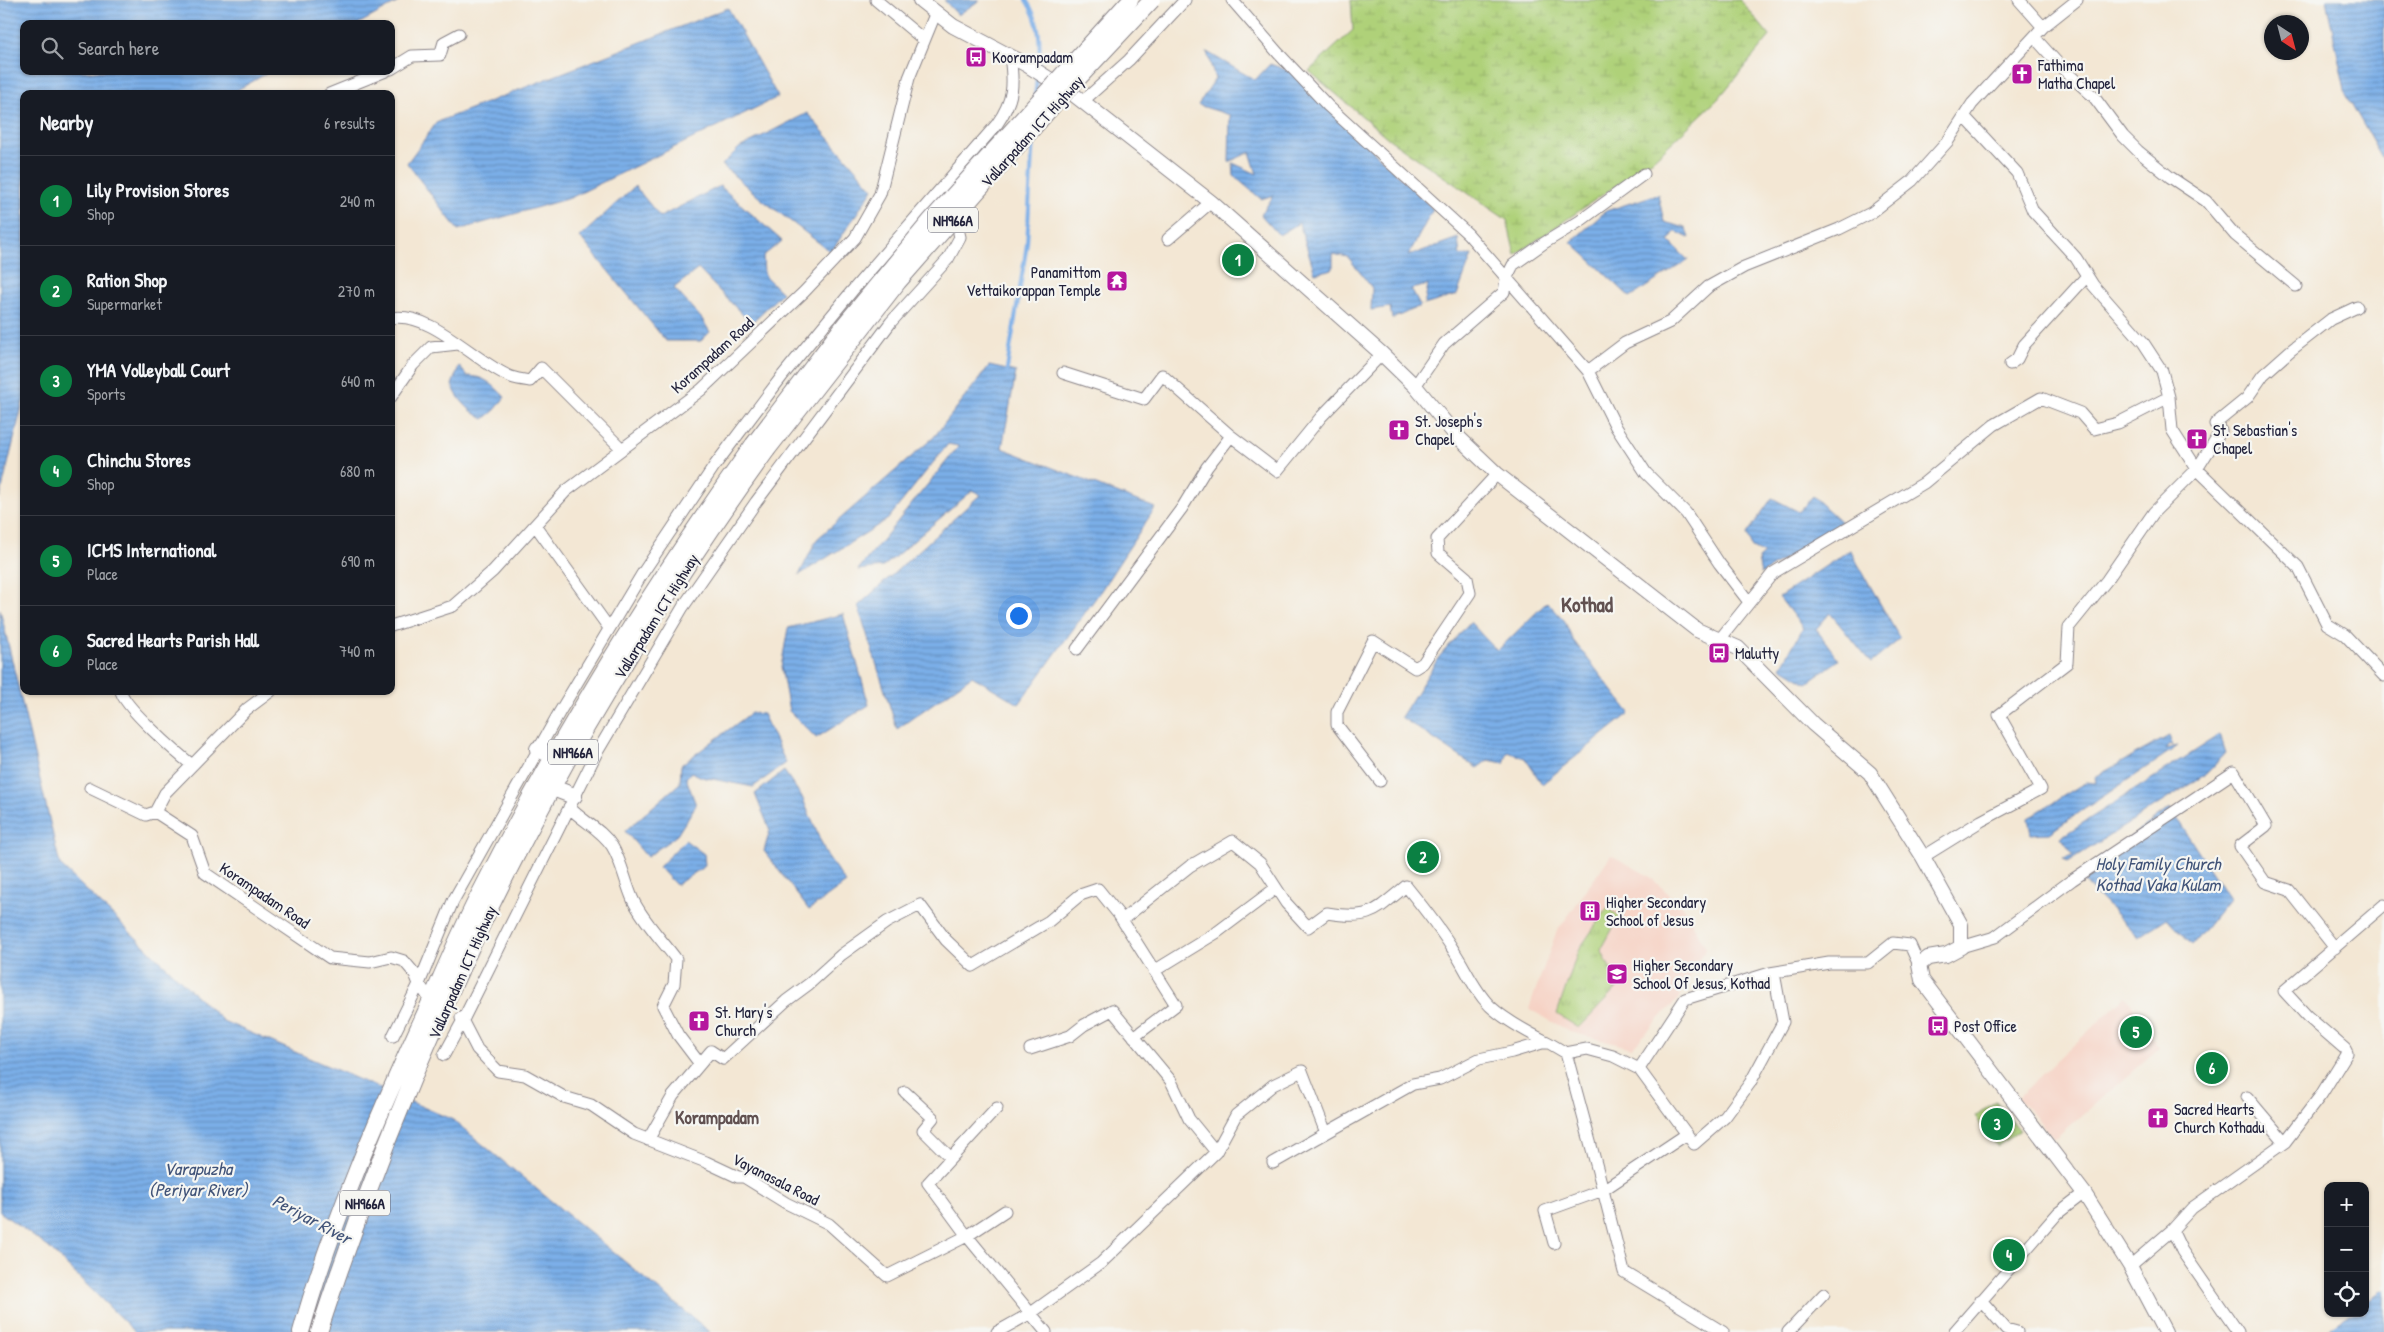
<!DOCTYPE html>
<meta charset="utf-8">
<style>
:root{--surface:#171b24;--page:#242831;--text:#f1f3f6;--muted:#9ea1a6;--line:#363941;--accent:#0b8043}
body{margin:0;font-family:"Patrick Hand",sans-serif;background:var(--page);color:var(--text)}
.controls{position:absolute;right:15px;bottom:15px;display:grid;overflow:hidden;border-radius:10px;box-shadow:0 1px 4px #0004}
.controls button{width:45px;height:45px;display:grid;place-items:center;padding:0;border:0;border-bottom:1px solid var(--line);background:var(--surface);color:var(--text);font:25px sans-serif}
.compass{position:absolute;left:2264px;top:15px;width:45px;height:45px;border-radius:50%;background:var(--surface);box-shadow:0 1px 4px #0004;rotate:144deg}
.you{position:absolute;left:1018px;top:615px;width:18px;height:18px;margin:-12px;border:4px solid #fff;border-radius:50%;background:#1a73e8;box-shadow:0 0 0 8px #1a73e833}
.badge{display:grid;place-items:center;width:32px;height:32px;border-radius:50%;background:var(--accent);color:#fff;font-size:16px;font-weight:700}
.pin{position:absolute;translate:-50% -50%;border:2px solid #fff;box-shadow:0 1px 5px #0006}
.list{margin:0;padding:0;list-style:none}
h2{display:flex;justify-content:space-between;align-items:center;height:65px;margin:0;padding:0 20px;font-size:21px}
h2 small{font-size:16px;font-weight:400;color:var(--muted)}
.list li{display:grid;grid-template-columns:32px 1fr auto;gap:15px;align-items:center;box-sizing:border-box;height:90px;padding:0 20px;border-top:1px solid var(--line)}
.list b{display:block;font-size:19px;white-space:nowrap}
.list p{margin:0;font-size:16px;white-space:nowrap;color:var(--muted)}
.list em{font-size:16px;font-style:normal;color:var(--muted)}
.icon{flex:none;width:28px;height:28px;fill:none;stroke:currentColor;stroke-width:2;stroke-linecap:round;stroke-linejoin:round}
.map{position:relative;flex:none;width:2384px;height:1332px;overflow:hidden}
.search{position:absolute;background:var(--surface);box-shadow:0 1px 4px #0004;left:20px;top:20px;width:375px;height:55px;display:flex;align-items:center;gap:12px;box-sizing:border-box;padding:0 18px;border-radius:10px;color:var(--muted);font-size:19px}
.panel{position:absolute;background:var(--surface);box-shadow:0 1px 4px #0004;left:20px;top:90px;width:375px;height:605px;border-radius:10px}
.map>svg:first-child{display:block}
.built{fill:#f6d2c4}
.grass{fill:#afd179;stroke:#687a5a}
.wetland{fill:url(#wetland-marsh);stroke:#687a5a}
.park{fill:url(#park-tufts);stroke:#687a5a}
.water{fill:url(#water-rules);stroke:#4e6892}
.lines{fill:none;stroke-linecap:round;stroke-linejoin:round}
.stream{stroke:#7bafe8;stroke-width:4}
.minor-casing{stroke:#8a8488;stroke-width:13}
.major-casing{stroke:#8a8488;stroke-width:16}
.highway-casing{stroke:#8a8488;stroke-width:18}
.minor{stroke:#fff;stroke-width:11}
.major{stroke:#fff;stroke-width:14}
.highway{stroke:#fff;stroke-width:16}
.highway-bridge-casing{stroke:#8a8488;stroke-width:18;stroke-linecap:butt}
.highway-bridge{stroke:#fff;stroke-width:16}
.labels{text-anchor:middle;dominant-baseline:central;stroke-width:4.5;stroke-linejoin:round;paint-order:stroke}
.shield{fill:#f6f6f2;stroke:#626272;stroke-width:1}
.shield-label{font-size:15px;font-weight:bold;fill:#22223b}
.poi-label{font-size:16px;fill:#22223b;stroke:#f6f6f2;text-anchor:start}
.street-label{font-size:16px;fill:#22223b;stroke:#f6f6f2}
.water-label{font-size:18px;font-style:italic;fill:#415378;stroke:#f6f6f2}
.neighbourhood-label{font-size:18px;font-weight:bold;fill:#615151;stroke:#f6f6f2}
.district-label{font-size:21px;font-weight:bold;fill:#615151;stroke:#f6f6f2}
</style>
<div class="map">
<svg width="2384" height="1332" viewBox="0 0 2384 1332">
<defs>
<pattern id="wetland-marsh" width="20" height="14" patternUnits="userSpaceOnUse" patternTransform="scale(1.25)"><rect width="20" height="14" fill="#afd179"/><path d="M1 5h8M5 5V1M11 12h8M15 12V8" fill="none" stroke="#96b36a"/></pattern>
<pattern id="park-tufts" width="24" height="20" patternUnits="userSpaceOnUse" patternTransform="scale(1.25)"><rect width="24" height="20" fill="#afd179"/><path d="M3 7l-1-3M5 7V3M7 7l1-3M15 17l-1-3M17 17v-4M19 17l1-3" fill="none" stroke="#96b36a"/></pattern>
<pattern id="water-rules" width="6" height="5" patternUnits="userSpaceOnUse" patternTransform="scale(1.25)"><rect width="6" height="5" fill="#7bafe8"/><path d="M0 2.5h6" fill="none" stroke="#648ebd"/></pattern>
</defs>
<rect width="100%" height="100%" fill="#f6f6f2"/>
<filter id="ink" filterUnits="userSpaceOnUse"><feTurbulence type="fractalNoise" baseFrequency=".02" numOctaves="2"/><feDisplacementMap in="SourceGraphic" scale="10" xChannelSelector="R" yChannelSelector="G"/><feConvolveMatrix kernelMatrix="1 2 1 2 8 2 1 2 1" color-interpolation-filters="sRGB"/></filter>
<filter id="wash" filterUnits="userSpaceOnUse"><feTurbulence type="fractalNoise" baseFrequency=".0096" numOctaves="4" result="noise"/><feDisplacementMap in="SourceGraphic" scale="20" xChannelSelector="R" yChannelSelector="G"/><feGaussianBlur stdDeviation="1.12" result="paint"/><feColorMatrix in="noise" values="0 0 0 0 0 0 0 0 0 0 0 0 0 0 0 0 0 1.4 0 .05"/><feComposite in="paint" operator="in"/></filter>
<g filter="url(#wash)">
<rect width="100%" height="100%" fill="#f3e7d4"/>
<path class="built" d="M 1611,855 L 1649,876 L 1684,908 L 1706,948 L 1678,999 L 1632,1048 L 1571,1032 L 1529,1009 L 1556,933 Z
M 2126,996 L 2159,1048 L 2055,1139 L 2018,1097 Z"/>
<path class="grass" d="M 1996,1101 L 2019,1131 L 1997,1146 L 1975,1117 Z"/>
<path class="wetland" d="M 1351,0 L 1740,0 L 1770,36 L 1718,99 L 1653,160 L 1515,255 L 1507,220 L 1389,139 L 1309,71 L 1353,30 Z"/>
<path class="park" d="M 1608,907 L 1619,917 L 1601,950 L 1619,986 L 1579,1028 L 1557,1014 L 1578,951 Z"/>
<path class="water" d="M 0,0 L 402,0 L 358,24 L 24,24 L 24,71 L 271,71 L 230,94 L 24,94 L 24,398 L 0,497 Z
M 944,0 L 980,0 L 958,15 Z
M 2326,0 L 2384,0 L 2384,161 L 2346,94 Z
M 728,8 L 778,97 L 570,198 L 458,230 L 407,163 L 437,122 Z
M 1207,52 L 1255,80 L 1270,64 L 1292,72 L 1433,209 L 1408,256 L 1458,238 L 1460,256 L 1472,255 L 1457,295 L 1424,305 L 1428,285 L 1411,289 L 1420,306 L 1392,319 L 1390,307 L 1371,310 L 1372,288 L 1348,257 L 1333,254 L 1333,269 L 1315,273 L 1299,223 L 1279,235 L 1261,215 L 1274,195 L 1261,199 L 1234,176 L 1233,163 L 1257,174 L 1250,152 L 1229,162 L 1230,115 L 1198,105 L 1215,79 Z
M 807,113 L 873,189 L 831,252 L 760,198 L 722,165 L 739,148 Z
M 635,186 L 660,217 L 720,186 L 782,241 L 763,256 L 764,275 L 782,293 L 751,323 L 698,269 L 674,288 L 702,319 L 710,332 L 701,341 L 666,341 L 580,237 Z
M 1658,194 L 1664,222 L 1686,228 L 1689,238 L 1675,231 L 1669,241 L 1688,260 L 1630,297 L 1571,242 L 1606,211 Z
M 459,366 L 467,376 C 485,376 493,385 505,397 L 495,410 L 484,419 C 469,411 459,401 452,385 Z
M 989,366 L 1016,372 L 1002,448 L 1155,508 L 1100,592 L 1019,704 L 972,676 L 897,729 L 858,606 L 980,495 L 973,490 L 883,567 L 858,570 L 959,446 L 948,444 L 888,519 L 799,575 L 817,539 L 934,437 Z
M 1813,496 L 1841,522 L 1761,574 L 1758,559 L 1764,554 L 1752,548 L 1747,534 L 1772,498 L 1799,512 Z
M 1850,550 L 1900,639 L 1871,663 L 1830,613 L 1816,629 L 1839,660 L 1807,683 L 1781,667 L 1803,628 L 1779,597 Z
M 1547,602 L 1564,620 L 1573,640 L 1630,713 L 1542,784 L 1525,758 L 1508,752 L 1504,763 L 1488,760 L 1477,768 L 1401,717 L 1439,657 L 1470,622 L 1497,651 Z
M 0,609 L 60,865 L 223,1021 L 453,1120 L 710,1332 L 135,1332 L 48,1247 L 0,1212 Z
M 843,614 L 869,705 L 816,738 L 789,711 L 781,667 L 788,628 Z
M 751,713 L 763,714 L 786,763 L 753,787 L 702,777 L 691,772 L 686,778 L 696,805 L 677,835 L 647,857 L 625,831 L 680,783 L 681,765 Z
M 2220,735 L 2226,753 L 2206,774 L 2068,862 L 2063,858 L 2074,855 L 2061,837 Z
M 2169,736 L 2173,746 L 2169,744 L 2165,749 L 2178,746 L 2049,833 L 2031,834 L 2028,818 L 2086,782 L 2096,783 L 2095,777 Z
M 784,771 L 802,797 L 827,856 L 846,883 L 809,910 L 764,851 L 770,830 L 755,794 Z
M 2170,808 L 2229,899 L 2192,945 L 2167,918 L 2138,937 L 2078,875 Z
M 685,840 L 704,854 L 705,866 L 676,885 L 659,867 Z
M 2384,1290 L 2384,1332 L 2323,1332 L 2350,1313 L 2365,1313 L 2365,1303 Z"/>
<g class="lines">
<path class="stream" d="M 1026,0 C 1041,22 1041,44 1038,69
M 1035,97 L 1037,76
M 1006,375 L 1027,244 L 1033,136"/>
</g>
</g>
<g filter="url(#ink)">
<g class="lines">
<g class="minor-casing">
<path id="minor" d="M 876,0 L 924,40
M 1232,0 L 1278,53 L 1328,106 L 1468,234 L 1588,371
M 2019,0 L 2043,27
M 2034,37 L 2063,69 L 2094,97 L 2123,136 L 2138,151 L 2170,177 L 2206,201 L 2235,235 L 2296,286
M 391,69 L 412,56 L 440,55 L 444,42 L 459,34
M 329,94 L 386,71
M 1082,102 L 1129,60 L 1185,0
M 1964,116 L 2017,173 L 2033,211 L 2076,258 L 2093,285 L 2143,342 L 2162,371 L 2169,397 L 2172,430 L 2197,469 L 2298,567 L 2327,624 L 2345,635 L 2384,676
M 1168,239 L 1211,202
M 391,318 C 432,311 474,362 511,377 C 517,379 524,380 530,381 L 541,368 L 622,449
M 2010,364 L 2017,359 L 2024,345 L 2087,276
M 1063,373 L 1144,399 L 1162,375 L 1231,436 L 1277,471 L 1321,417 L 1382,354
M 1415,386 L 1444,344 L 1504,292 L 1506,279 L 1513,265 L 1544,243 L 1580,221 L 1644,174
M 391,397 L 413,365 L 431,347 L 458,344
M 535,525 L 609,628
M 1749,602 L 1719,563 L 1686,513 L 1646,473 L 1616,427 L 1588,371 L 1625,343 L 1670,322 L 1708,287 L 1744,267 L 1839,229 L 1871,213 L 1912,181 L 1948,141 L 1972,104 L 2043,27 L 2077,0
M 391,626 L 453,606 L 493,571 L 566,491 L 701,390 L 804,292 L 855,238 L 880,194 L 909,78 L 936,12
M 1720,639 L 1773,573 L 1924,483 L 1994,425 L 2041,398 L 2080,413 L 2094,429 L 2118,423 L 2169,397
M 1077,649 L 1182,508 L 1207,467 L 1231,436
M 121,691 C 123,706 178,754 192,765
M 271,691 L 247,709 L 165,793 L 155,812 L 192,836 L 205,873 L 330,958 L 370,962 L 391,957 L 404,961 L 415,974 L 419,984 L 427,995
M 1380,781 L 1337,725 L 1337,712 L 1373,641 L 1415,668 L 1423,663 L 1470,593 L 1467,578 L 1438,553 L 1437,539 L 1497,474
M 90,788 L 146,815 L 155,812
M 569,807 C 582,821 601,829 612,846 C 622,862 625,882 633,900 C 644,922 662,940 676,959 L 674,984 L 663,1006 L 678,1035 L 700,1064
M 1923,857 L 1981,821 L 2041,789 L 1999,715 L 2067,663 L 2069,627 L 2107,580 L 2154,512 L 2197,469 L 2221,431 L 2215,424 L 2247,398 L 2263,375 L 2290,351 L 2331,319 L 2357,307
M 1122,920 L 1190,866 L 1233,841 L 1260,863 L 1286,903 L 1308,927 L 1327,913 C 1371,920 1374,912 1406,886 C 1423,907 1440,928 1454,951 C 1466,969 1474,990 1490,1006 C 1506,1021 1529,1033 1549,1043
M 1961,947 L 1995,937 L 2072,880 L 2234,772 L 2266,826 L 2240,846 L 2265,882 L 2289,890 L 2335,948
M 1154,971 L 1216,933 L 1276,888
M 461,1018 L 477,1049 L 498,1071 L 525,1075 L 564,1097 L 591,1105 L 634,1134 L 706,1162 L 738,1177 L 744,1177 L 786,1203 L 829,1224 L 887,1276 L 967,1236 L 1046,1332
M 393,1036 L 419,984 L 453,901 L 559,713 L 642,574 L 715,465 L 783,375 L 852,291 L 997,124 C 1014,100 1014,84 1010,56
M 1030,1049 L 1070,1036 L 1084,1025 L 1112,1010 L 1171,1081 L 1189,1119 L 1216,1152
M 444,1055 L 463,1020 L 596,754 L 683,607 L 756,502 L 891,322 L 948,259 L 960,237 L 954,212
M 1639,1069 L 1694,1144 L 1725,1117 L 1750,1083 L 1783,1022 L 1774,973
M 905,1092 L 933,1118 L 923,1130 L 951,1158
M 2247,1097 L 2285,1142
M 997,1108 L 928,1183 L 967,1236 L 1005,1211
M 1687,1134 L 1603,1190 L 1624,1272 L 1723,1332
M 648,1140 L 673,1096 L 711,1051 L 723,1059 L 786,1001 L 809,984 L 841,955 L 887,922 L 920,905 L 946,940 L 973,966 L 1049,921 L 1080,895 L 1098,889 L 1119,915 L 1176,1005 L 1134,1037
M 1273,1163 L 1326,1133
M 2172,1230 L 2182,1251 L 2238,1332
M 1554,1243 L 1545,1211 L 1603,1190 L 1566,1053
M 2130,1266 L 2172,1230 L 2192,1208 L 2285,1142 L 2321,1095 L 2347,1053 L 2345,1049 L 2307,1016 L 2284,991 L 2384,905
M 1981,1300 L 2006,1329 L 2017,1332
M 997,1332 L 1031,1313 L 1101,1263 L 1216,1152 L 1236,1115 L 1273,1085 L 1302,1071 L 1326,1133 L 1413,1084 L 1440,1079 L 1479,1059 L 1512,1052 L 1542,1043 L 1549,1043 L 1566,1053 L 1587,1049 L 1613,1056 L 1639,1069 L 1685,999 L 1770,973 L 1829,963 L 1868,963 L 1893,943 L 1910,945 L 1919,965
M 1788,1332 L 1824,1294
M 1954,1332 L 2058,1213 L 2084,1193"/>
</g>
<g class="major-casing">
<path id="major" d="M 920,0 L 953,26 L 1027,65 L 1073,94 L 1211,202 L 1382,354 L 1415,386 L 1453,432 L 1497,474 L 1697,630 L 1738,648 L 1813,724 L 1870,773 L 1923,857 L 1961,925 L 1961,947 L 1946,955 L 1928,958 L 1919,965 L 1922,980 L 2084,1193 L 2130,1266 L 2165,1332"/>
</g>
<g class="highway-casing">
<path id="highway" d="M 538,749 L 553,756
M 553,788 L 574,796
M 301,1332 C 332,1221 379,1114 427,1009 C 444,971 460,932 479,895 C 558,738 651,588 753,445
M 319,1332 C 383,1136 466,941 567,761 C 628,654 695,550 767,450"/>
</g>
<use href="#minor" class="minor"/>
<use href="#major" class="major"/>
<use href="#highway" class="highway"/>
<g class="highway-bridge-casing">
<path id="highway-bridge" d="M 753,445 L 845,324 L 931,220 L 1130,0
M 767,450 L 898,282 L 1056,102 L 1152,0"/>
</g>
<use href="#highway-bridge" class="highway-bridge"/>
</g>
</g>
<defs>
<g id="bus-square" transform="scale(1.125)"><rect x="-9" y="-9" width="18" height="18" rx="4" fill="#b5179e" stroke="#f6f6f2"/><path d="M-5-6H5V4H4V6H2V4H-2V6H-4V4H-5ZM-3.5-4V0h7V-4ZM-3.5 1.2v1.5H-2V1.2ZM2 1.2v1.5H3.5V1.2Z" fill="#fff"/></g>
<g id="church-square" transform="scale(1.125)"><rect x="-9" y="-9" width="18" height="18" rx="4" fill="#b5179e" stroke="#f6f6f2"/><path d="M-1.2-6h2.4v3.5h3.3v2.4h-3.3V6h-2.4V-.1h-3.3v-2.4h3.3Z" fill="#fff"/></g>
<g id="temple-square" transform="scale(1.125)"><rect x="-9" y="-9" width="18" height="18" rx="4" fill="#b5179e" stroke="#f6f6f2"/><path d="M0-6L5-2H3V0L6.5 2.5H4V6H1.5V3h-3V6H-4V2.5H-6.5L-3 0V-2H-5Z" fill="#fff"/></g>
<g id="building-square" transform="scale(1.125)"><rect x="-9" y="-9" width="18" height="18" rx="4" fill="#b5179e" stroke="#f6f6f2"/><path d="M-4-6H4V6H1V3H-1V6H-4ZM-2.5-4.3h1.7v1.8h-1.7ZM.8-4.3h1.7v1.8H.8ZM-2.5-1h1.7V.8h-1.7ZM.8-1h1.7V.8H.8Z" fill="#fff"/></g>
<g id="school-square" transform="scale(1.125)"><rect x="-9" y="-9" width="18" height="18" rx="4" fill="#b5179e" stroke="#f6f6f2"/><path d="M0-5L7-2L0 1L-7-2ZM-4 1L0 2.5L4 1V4Q0 6-4 4Z" fill="#fff"/></g>
</defs>
<g fill-rule="evenodd">
<use href="#bus-square" x="976" y="57"/>
<use href="#church-square" x="2022" y="74"/>
<use href="#temple-square" x="1117" y="281"/>
<use href="#church-square" x="1399" y="430"/>
<use href="#church-square" x="2197" y="439"/>
<use href="#bus-square" x="1719" y="653"/>
<use href="#building-square" x="1590" y="911"/>
<use href="#school-square" x="1617" y="974"/>
<use href="#church-square" x="699" y="1021"/>
<use href="#bus-square" x="1938" y="1026"/>
<use href="#church-square" x="2158" y="1118"/>
</g>
<g class="labels">
<g class="shield">
<rect x="928" y="207.5" width="50" height="25" rx="4"/>
<rect x="548" y="739.5" width="50" height="25" rx="4"/>
<rect x="340" y="1190.5" width="50" height="25" rx="4"/>
</g>
<g class="shield-label">
<text x="953" y="220">NH966A</text>
<text x="573" y="752">NH966A</text>
<text x="365" y="1203">NH966A</text>
</g>
<g class="poi-label">
<text x="992" y="57">Koorampadam</text>
<text x="2038" y="65">Fathima<tspan x="2038" dy="18">Matha Chapel</tspan></text>
<text x="1101" y="272" text-anchor="end">Panamittom<tspan x="1101" dy="18">Vettaikorappan Temple</tspan></text>
<text x="1415" y="421">St. Joseph's<tspan x="1415" dy="18">Chapel</tspan></text>
<text x="2213" y="430">St. Sebastian's<tspan x="2213" dy="18">Chapel</tspan></text>
<text x="1735" y="653">Malutty</text>
<text x="1606" y="902">Higher Secondary<tspan x="1606" dy="18">School of Jesus</tspan></text>
<text x="1633" y="965">Higher Secondary<tspan x="1633" dy="18">School Of Jesus, Kothad</tspan></text>
<text x="715" y="1012">St. Mary's<tspan x="715" dy="18">Church</tspan></text>
<text x="1954" y="1026">Post Office</text>
<text x="2174" y="1109">Sacred Hearts<tspan x="2174" dy="18">Church Kothadu</tspan></text>
</g>
<g class="street-label">
<text transform="translate(1032 131) rotate(-48)">Vallarpadam ICT Highway</text>
<text transform="translate(712 355) rotate(-42)">Korampadam Road</text>
<text transform="translate(656 616) rotate(-58)">Vallarpadam ICT Highway</text>
<text transform="translate(265 895) rotate(34)">Korampadam Road</text>
<text transform="translate(462 972) rotate(-66)">Vallarpadam ICT Highway</text>
<text transform="translate(776 1179) rotate(27)">Vayanasala Road</text>
</g>
<g class="water-label">
<text x="2158" y="863">Holy Family Church<tspan x="2158" dy="21">Kothad Vaka Kulam</tspan></text>
<text x="198" y="1168">Varapuzha<tspan x="198" dy="21">(Periyar River)</tspan></text>
<text transform="translate(312 1219) rotate(28)">Periyar River</text>
</g>
<g class="neighbourhood-label">
<text x="717" y="1117">Korampadam</text>
</g>
<g class="district-label">
<text x="1587" y="604">Kothad</text>
</g>
</g>
</svg>
<div class="controls">
<button>+</button>
<button>−</button>
<button><svg class="icon" aria-label="locate" viewBox="0 0 24 24"><circle cx="12" cy="12" r="6"/><path d="M12 2v4M12 18v4M2 12h4M18 12h4"/></svg></button>
</div>
<svg class="compass" viewBox="-18 -18 36 36"><path d="M0-13l5 13h-10z" fill="#e53935"/><path d="M0 13l5-13h-10z" fill="#9ea1a6"/></svg>
<div class="you"></div>
<div class="pin badge" style="left:1238px;top:260px">1</div>
<div class="pin badge" style="left:1423px;top:857px">2</div>
<div class="pin badge" style="left:1997px;top:1124px">3</div>
<div class="pin badge" style="left:2009px;top:1255px">4</div>
<div class="pin badge" style="left:2136px;top:1032px">5</div>
<div class="pin badge" style="left:2212px;top:1068px">6</div>
<div class="search"><svg class="icon" aria-label="search" viewBox="0 0 24 24"><circle cx="10" cy="10" r="6"/><path d="M15 15l6 6"/></svg>Search here</div>
<section class="panel">
<h2>Nearby<small>6 results</small></h2>
<ul class="list">
<li><span class="badge">1</span><div><b>Lily Provision Stores</b><p>Shop</p></div><em>240 m</em></li>
<li><span class="badge">2</span><div><b>Ration Shop</b><p>Supermarket</p></div><em>270 m</em></li>
<li><span class="badge">3</span><div><b>YMA Volleyball Court</b><p>Sports</p></div><em>640 m</em></li>
<li><span class="badge">4</span><div><b>Chinchu Stores</b><p>Shop</p></div><em>680 m</em></li>
<li><span class="badge">5</span><div><b>ICMS International</b><p>Place</p></div><em>690 m</em></li>
<li><span class="badge">6</span><div><b>Sacred Hearts Parish Hall</b><p>Place</p></div><em>740 m</em></li>
</ul>
</section>
</div>
